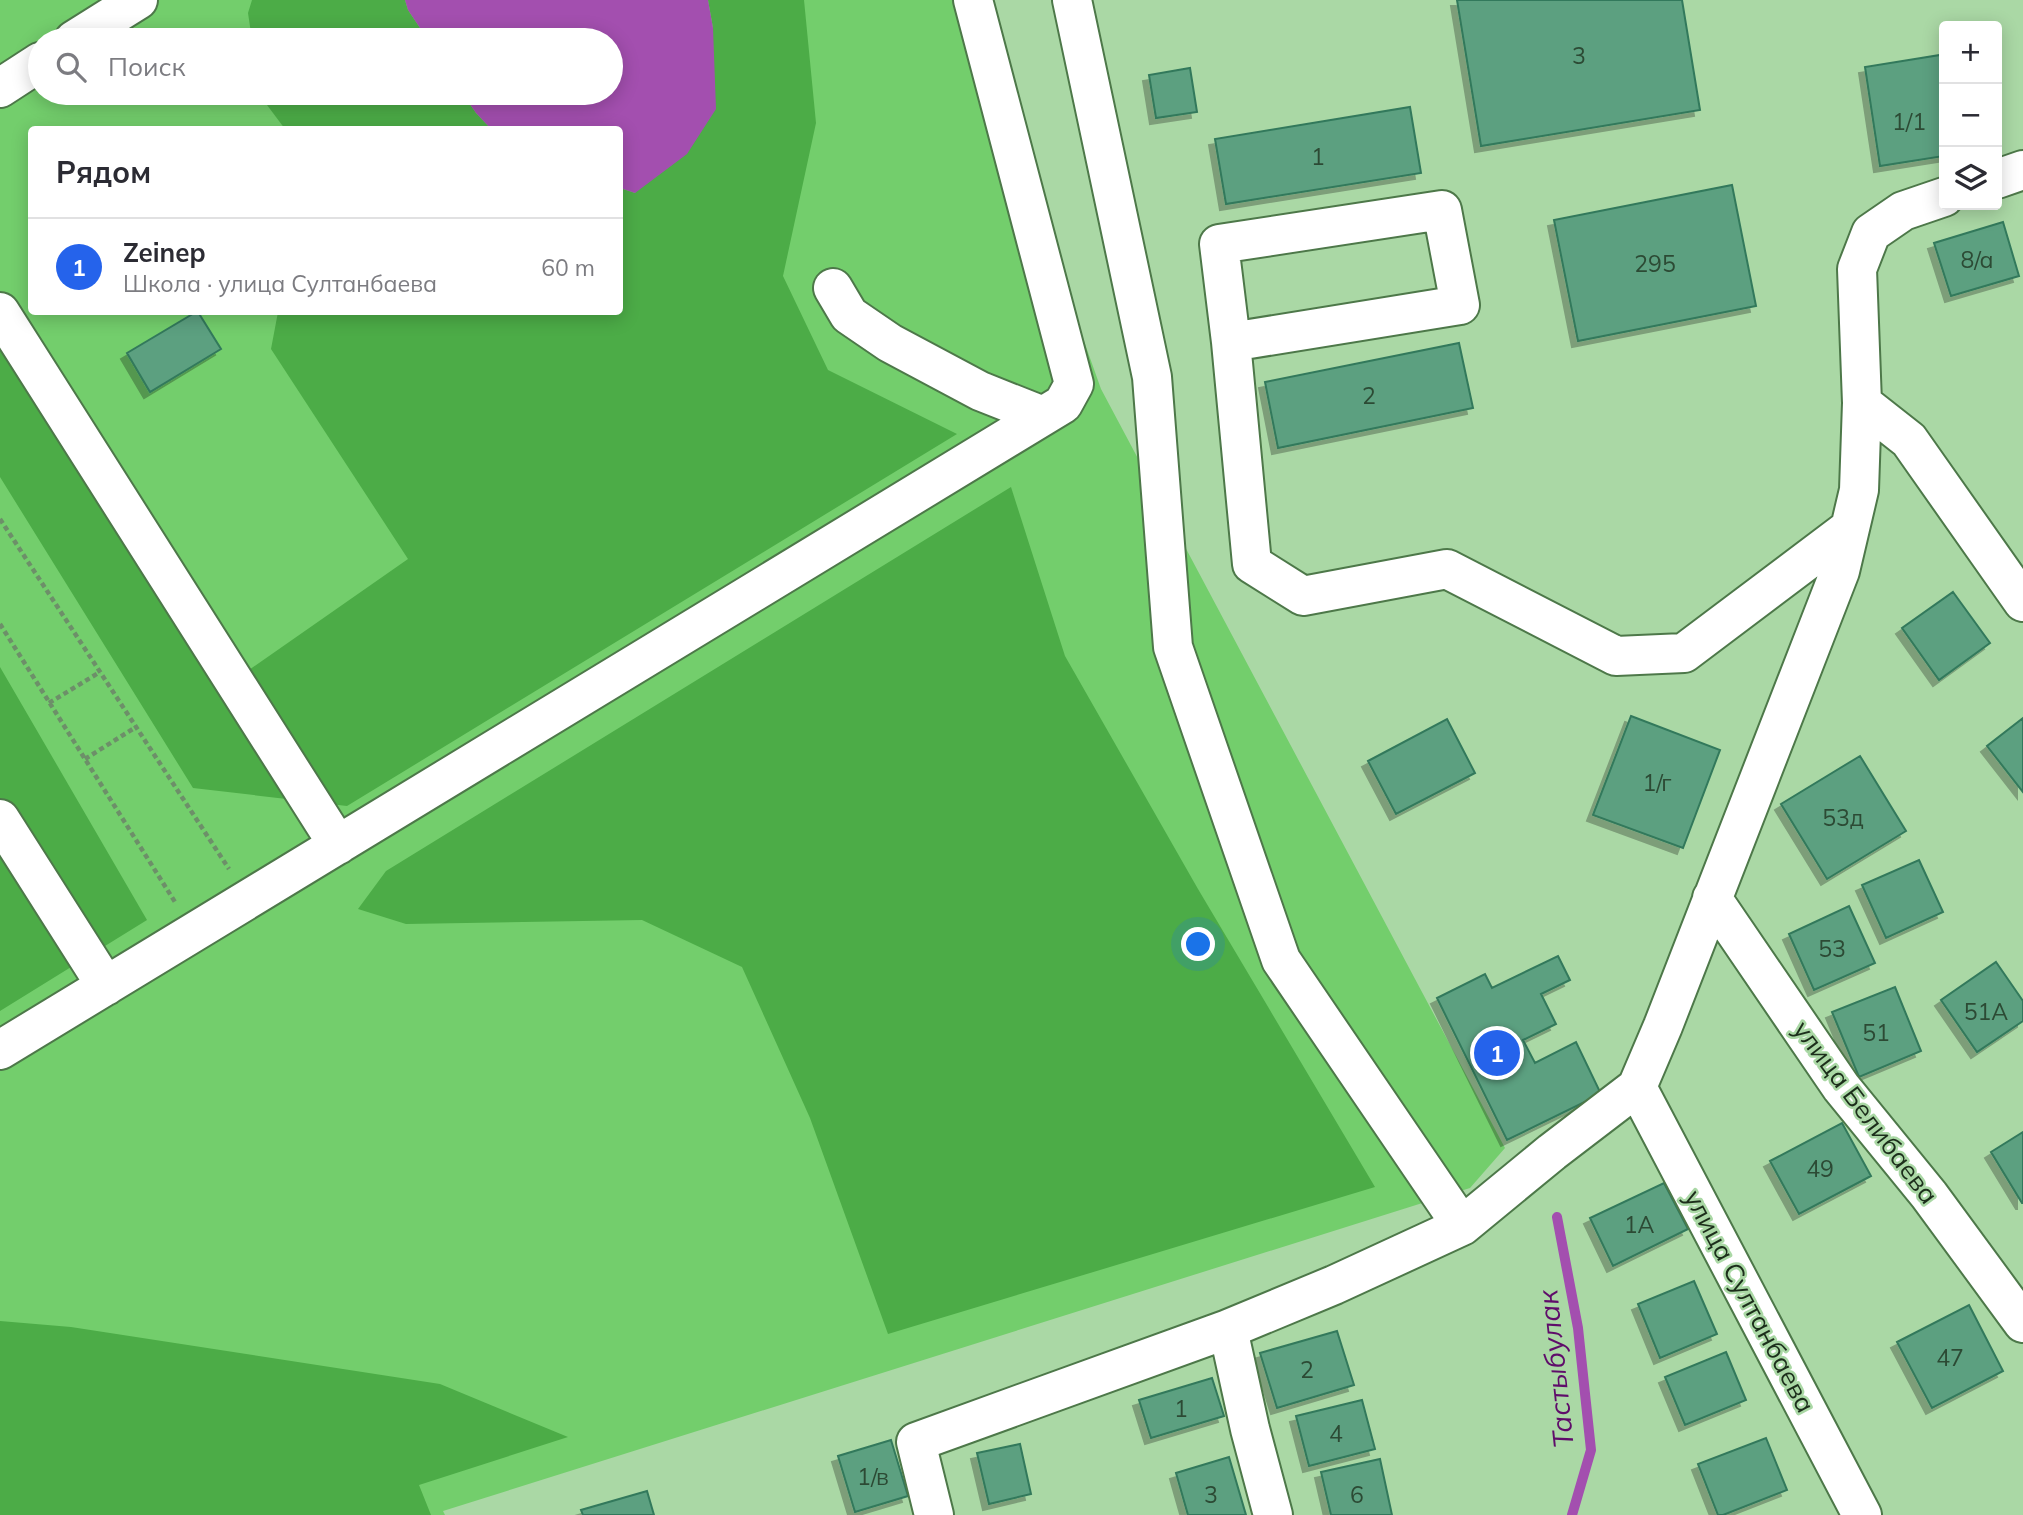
<!DOCTYPE html>
<html lang="ru">
<meta charset="utf-8">
<style>
:root{--surface:#fff;--page:#f7f7f7;--text:#2b2b33;--muted:#7c7c81;--line:#e1e1e2;--accent:#2563eb}
body{margin:0;font-family:Mulish,sans-serif;background:var(--page);color:var(--text)}
.controls{position:absolute;right:21px;top:21px;display:grid;overflow:hidden;border-radius:7px;box-shadow:0 4px 18px #0003}
.controls button{width:63px;height:63px;display:grid;place-items:center;padding:0;border:0;border-bottom:2px solid var(--line);background:var(--surface);color:var(--text);font:35px sans-serif}
.you{position:absolute;left:1199px;top:945px;width:24px;height:24px;margin:-18px;border:5px solid #fff;border-radius:50%;background:#1a73e8;box-shadow:0 0 0 10px #1a73e833}
.badge{display:grid;place-items:center;width:46px;height:46px;border-radius:50%;background:var(--accent);color:#fff;font-size:23px;font-weight:700}
.pin{position:absolute;translate:-50% -50%;border:4px solid #fff;box-shadow:0 2px 7px #0006}
.list{margin:0;padding:0;list-style:none}
h2{display:flex;justify-content:space-between;align-items:center;height:91px;margin:0;padding:0 28px;font-size:30px}
h2 small{font-size:23px;font-weight:400;color:var(--muted)}
.list li{display:grid;grid-template-columns:46px 1fr auto;gap:21px;align-items:center;box-sizing:border-box;height:98px;padding:0 28px;border-top:2px solid var(--line)}
.list b{display:block;font-size:26px;white-space:nowrap}
.list p{margin:0;font-size:23px;white-space:nowrap;color:var(--muted)}
.list em{font-size:23px;font-style:normal;color:var(--muted)}
.icon{flex:none;width:38px;height:38px;fill:none;stroke:currentColor;stroke-width:2;stroke-linecap:round;stroke-linejoin:round}
.map{position:relative;flex:none;width:2023px;height:1515px;overflow:hidden}
.search{position:absolute;background:var(--surface);box-shadow:0 4px 18px #0003;left:28px;top:28px;width:595px;height:77px;display:flex;align-items:center;gap:18px;box-sizing:border-box;padding:0 24px;border-radius:38px;color:var(--muted);font-size:26px}
.panel{position:absolute;background:var(--surface);box-shadow:0 4px 18px #0003;left:28px;top:126px;width:595px;height:189px;border-radius:7px}
.map>svg:first-child{display:block}
.green{fill:#73ce6c;fill-rule:evenodd}
.forest{fill:#4cac47}
.water{fill:#a34faf}
.lines{fill:none;stroke-linecap:round;stroke-linejoin:round}
.stream{stroke:#a34faf;stroke-width:10}
.building{fill:#5ba080;stroke:#33795b;stroke-width:2;filter:url(#shadow)}
.minor-casing{stroke:#4d7849;stroke-width:42}
.path{stroke:#6d8f69;stroke-width:4.5;stroke-dasharray:5 3.5;stroke-linecap:butt}
.minor{stroke:#fff;stroke-width:38}
.labels{text-anchor:middle;dominant-baseline:central;stroke-width:5;stroke-linejoin:round;paint-order:stroke}
.number-label{font-size:23px;fill:#2c4a34}
.street-label{font-size:26px;fill:#1c2e1b;stroke:#aad8a5}
.water-label{font-size:28px;font-style:italic;fill:#5f0c6a;stroke:#aad8a5}
</style>
<div class="map">
<svg width="2023" height="1515" viewBox="0 0 2023 1515">
<defs>
<filter id="shadow"><feDropShadow dx="-6" dy="6" stdDeviation="0" flood-color="#0004"/></filter>
</defs>
<rect width="100%" height="100%" fill="#aad8a5"/>
<path class="green" d="M 0,0 L 963,0 L 1101,389 L 1505,1148 L 1470,1188 L 443,1511 L 445,1515 L 0,1515 ZM 40,40 L 611,40 L 611,93 L 40,93 ZM 32,130 L 620,130 L 620,312 L 32,312 Z"/>
<path class="forest" d="M 252,0 L 405,0 L 408,10 L 428,40 L 252,40 L 248,13 Z
M 708,0 L 804,0 L 816,123 L 783,276 L 828,370 L 957,434 L 347,806 L 193,788 L 0,477 L 0,345 L 226,686 L 408,559 L 271,349 L 278,312 L 620,312 L 620,188 L 635,193 L 713,28 Z
M 260,93 L 462,93 L 476,113 L 491,129 L 285,129 L 261,97 Z
M 1011,487 L 1065,656 L 1198,889 L 1375,1187 L 888,1334 L 810,1118 L 742,967 L 642,920 L 406,924 L 358,909 L 386,871 Z
M 0,667 L 147,920 L 0,1011 Z
M 0,1321 L 71,1327 L 440,1384 L 568,1437 L 419,1485 L 431,1515 L 0,1515 Z"/>
<path class="water" d="M 405,0 L 708,0 L 713,28 L 716,109 L 687,154 L 635,193 L 620,188 L 620,130 L 491,129 L 476,113 L 462,93 L 611,93 L 611,40 L 428,40 L 408,10 Z"/>
<g class="lines">
<path class="stream" d="M 1557,1217 L 1578,1328 L 1591,1450 L 1572,1515"/>
</g>
<path class="building" d="M 1457,0 L 1682,0 L 1700,110 L 1481,146 Z
M 1940,55 L 1944,86 L 1944,156 L 1880,166 L 1865,67 Z
M 1190,68 L 1197,112 L 1156,118 L 1149,75 Z
M 1410,107 L 1421,173 L 1226,204 L 1215,139 Z
M 1732,185 L 1756,306 L 1578,341 L 1554,220 Z
M 2003,222 L 2019,276 L 1951,296 L 1934,243 Z
M 196,312 L 198,312 L 221,349 L 150,392 L 127,353 Z
M 1459,343 L 1473,408 L 1278,448 L 1265,382 Z
M 1953,592 L 1990,643 L 1939,680 L 1902,628 Z
M 1631,716 L 1720,750 L 1683,848 L 1593,815 Z
M 2023,718 L 2023,792 L 1987,746 Z
M 1447,719 L 1475,773 L 1396,814 L 1368,761 Z
M 1860,756 L 1906,831 L 1827,879 L 1781,804 Z
M 1919,860 L 1943,912 L 1886,938 L 1862,885 Z
M 1849,906 L 1875,963 L 1814,990 L 1789,934 Z
M 1558,956 L 1570,980 L 1541,994 L 1556,1024 L 1523,1040 L 1535,1063 L 1576,1042 L 1601,1094 L 1507,1140 L 1437,998 L 1485,974 L 1492,988 Z
M 1996,962 L 2023,1001 L 2023,1021 L 1977,1052 L 1941,1000 Z
M 1895,987 L 1921,1051 L 1859,1077 L 1832,1012 Z
M 1842,1123 L 1871,1176 L 1799,1214 L 1770,1161 Z
M 2023,1132 L 2023,1203 L 2022,1203 L 1991,1152 Z
M 1664,1183 L 1688,1229 L 1613,1266 L 1590,1218 Z
M 1694,1281 L 1717,1334 L 1660,1358 L 1638,1304 Z
M 1969,1305 L 2003,1371 L 1932,1408 L 1897,1342 Z
M 1337,1331 L 1354,1385 L 1277,1408 L 1260,1353 Z
M 1726,1352 L 1746,1400 L 1685,1425 L 1665,1377 Z
M 1212,1378 L 1224,1416 L 1151,1438 L 1139,1400 Z
M 1362,1400 L 1375,1449 L 1309,1466 L 1296,1416 Z
M 1766,1438 L 1787,1490 L 1723,1515 L 1718,1515 L 1698,1464 Z
M 891,1440 L 908,1496 L 855,1512 L 838,1456 Z
M 1020,1444 L 1031,1494 L 989,1504 L 977,1453 Z
M 1229,1457 L 1246,1515 L 1188,1515 L 1176,1473 Z
M 1380,1459 L 1392,1515 L 1331,1515 L 1321,1472 Z
M 647,1491 L 654,1515 L 583,1515 L 581,1510 Z"/>
<g class="lines">
<g class="minor-casing">
<path id="minor" d="M 1072,0 L 1152,377 L 1173,647 L 1281,960 L 1462,1226
M 74,40 L 138,0
M 0,88 L 40,62
M 1997,179 L 2023,170
M 833,288 L 849,315 L 890,343 L 980,391 L 1043,416
M 0,312 L 338,845
M 1231,342 L 1219,244 L 1442,210 L 1460,305 L 1231,342 L 1252,564 L 1303,596 L 1447,569 L 1616,656 L 1684,653 L 1850,528
M 1862,403 L 1909,440 L 2023,602
M 0,819 L 106,986
M 1712,898 L 1841,1087 L 1929,1195 L 2023,1323
M 0,1050 L 1063,404 L 1074,384 L 973,0
M 1637,1087 L 1862,1515
M 934,1515 L 916,1442 L 1228,1329
M 1273,1515 L 1250,1429 L 1228,1329 L 1334,1285 L 1462,1226 L 1552,1152 L 1637,1087 L 1663,1026 L 1840,571 L 1859,490 L 1862,403 L 1857,269 L 1871,233 L 1903,211 L 1944,197"/>
</g>
<path class="path" d="M 0,519 L 229,869
M 0,624 L 175,902
M 49,703 L 100,672
M 85,759 L 136,727"/>
<use href="#minor" class="minor"/>
</g>
<g class="labels">
<g class="number-label">
<text x="1579" y="55">3</text>
<text x="1909" y="121">1/1</text>
<text x="1318" y="156">1</text>
<text x="1977" y="259">8/а</text>
<text x="1655" y="263">295</text>
<text x="1369" y="395">2</text>
<text x="1657" y="782">1/г</text>
<text x="1843" y="817">53д</text>
<text x="1832" y="948">53</text>
<text x="1986" y="1011">51А</text>
<text x="1876" y="1032">51</text>
<text x="1820" y="1168">49</text>
<text x="1639" y="1224">1А</text>
<text x="1950" y="1357">47</text>
<text x="1307" y="1369">2</text>
<text x="1181" y="1408">1</text>
<text x="1336" y="1433">4</text>
<text x="873" y="1476">1/в</text>
<text x="1211" y="1494">3</text>
<text x="1357" y="1494">6</text>
</g>
<g class="street-label">
<text transform="translate(1866 1112) rotate(53)">улица Белибаева</text>
<text transform="translate(1750 1301) rotate(62)">улица Султанбаева</text>
</g>
<g class="water-label">
<text transform="translate(1555 1369) rotate(-96)">Тастыбулак</text>
</g>
</g>
</svg>
<div class="controls">
<button>+</button>
<button>−</button>
<button><svg class="icon" aria-label="layers" viewBox="0 0 24 24"><path d="M12 4l9 5-9 5-9-5zM3 14l9 5 9-5"/></svg></button>
</div>
<div class="you"></div>
<div class="pin badge" style="left:1497px;top:1053px">1</div>
<div class="search"><svg class="icon" aria-label="search" viewBox="0 0 24 24"><circle cx="10" cy="10" r="6"/><path d="M15 15l6 6"/></svg>Поиск</div>
<section class="panel">
<h2>Рядом<small></small></h2>
<ul class="list">
<li><span class="badge">1</span><div><b>Zeinep</b><p>Школа · улица Султанбаева</p></div><em>60 m</em></li>
</ul>
</section>
</div>
